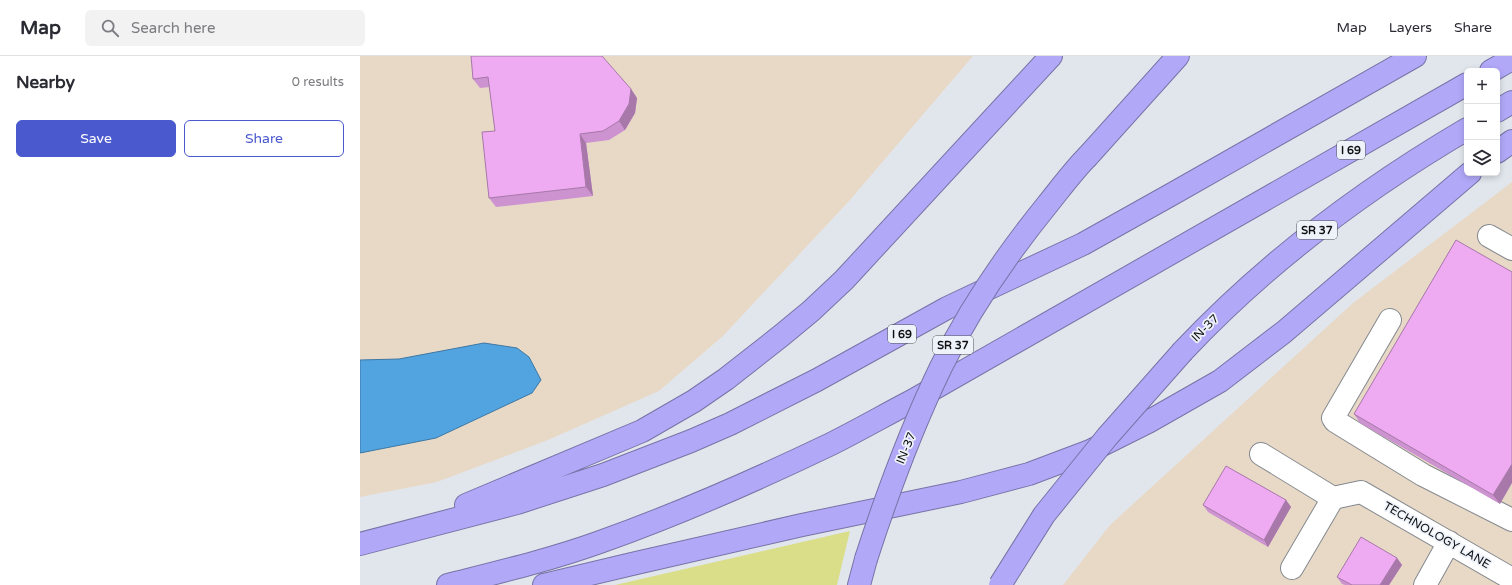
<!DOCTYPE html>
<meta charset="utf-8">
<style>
:root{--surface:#fff;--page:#f2f2f3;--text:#2b2b33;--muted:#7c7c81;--line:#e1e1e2;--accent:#4b59ce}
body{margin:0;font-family:"Varela Round",sans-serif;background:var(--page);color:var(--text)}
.controls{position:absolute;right:12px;top:12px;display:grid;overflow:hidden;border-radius:6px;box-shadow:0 2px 6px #0003}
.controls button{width:36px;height:36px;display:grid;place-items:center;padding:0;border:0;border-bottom:1px solid var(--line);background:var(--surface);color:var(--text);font:20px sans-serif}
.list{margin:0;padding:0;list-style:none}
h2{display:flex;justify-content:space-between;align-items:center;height:52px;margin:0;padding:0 16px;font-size:17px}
h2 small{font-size:13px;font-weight:400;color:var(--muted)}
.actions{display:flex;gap:8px;padding:12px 16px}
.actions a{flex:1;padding:9px 0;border:1px solid var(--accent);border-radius:6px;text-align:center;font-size:14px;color:var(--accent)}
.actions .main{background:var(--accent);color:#fff}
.icon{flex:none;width:22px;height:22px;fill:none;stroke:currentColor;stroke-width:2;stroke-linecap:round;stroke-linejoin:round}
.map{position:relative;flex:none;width:1152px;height:529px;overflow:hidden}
header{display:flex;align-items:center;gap:24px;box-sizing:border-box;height:56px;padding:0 20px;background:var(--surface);border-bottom:1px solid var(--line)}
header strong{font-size:19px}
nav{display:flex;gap:22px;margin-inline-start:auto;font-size:14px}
.search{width:280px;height:36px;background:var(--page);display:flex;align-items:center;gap:10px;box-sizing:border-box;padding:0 14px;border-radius:6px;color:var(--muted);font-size:15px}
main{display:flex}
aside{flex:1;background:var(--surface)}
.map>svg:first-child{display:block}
.commercial{fill:#e8d9c7}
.green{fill:#dade89}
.water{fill:#52a4e1;stroke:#3d77a3}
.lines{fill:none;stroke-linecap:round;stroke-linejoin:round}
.minor-casing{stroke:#84898e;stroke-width:24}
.highway-casing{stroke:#7873a7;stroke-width:24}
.minor{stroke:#fff;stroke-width:22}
.highway{stroke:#b1a9f8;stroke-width:22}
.highway-bridge-casing{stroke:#7873a7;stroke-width:24;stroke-linecap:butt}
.highway-bridge{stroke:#b1a9f8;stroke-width:22}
.wall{fill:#cd93d0}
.shaded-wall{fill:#a778a9}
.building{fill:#eeabf2;stroke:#a778a9}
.labels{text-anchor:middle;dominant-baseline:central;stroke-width:3.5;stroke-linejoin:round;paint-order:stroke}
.shield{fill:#eef3fa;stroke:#505357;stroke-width:1}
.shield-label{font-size:11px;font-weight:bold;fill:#0d0f11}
.street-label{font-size:12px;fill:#0d0f11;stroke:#eef3fa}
</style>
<header>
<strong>Map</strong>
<div class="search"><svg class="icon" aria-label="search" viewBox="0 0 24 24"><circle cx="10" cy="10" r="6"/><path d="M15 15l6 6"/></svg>Search here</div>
<nav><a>Map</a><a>Layers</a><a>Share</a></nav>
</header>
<main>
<aside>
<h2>Nearby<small>0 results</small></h2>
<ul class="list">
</ul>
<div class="actions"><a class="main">Save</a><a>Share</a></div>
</aside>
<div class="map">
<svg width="1152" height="529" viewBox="0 0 1152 529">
<rect width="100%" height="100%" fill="#e1e6ed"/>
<path class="commercial" d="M 0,0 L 613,0 L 490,144 L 363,280 L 299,335 L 188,384 L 77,426 L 0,441 Z
M 1152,126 L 1152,529 L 703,529 L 750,469 L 993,247 Z"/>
<path class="green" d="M 490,475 L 477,529 L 254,529 L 255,529 Z"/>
<path class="water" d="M 124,287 L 157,292 L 169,301 L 181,324 L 172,337 L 76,382 L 0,397 L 0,304 L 39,303 Z"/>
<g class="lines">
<g class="minor-casing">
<path id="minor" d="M 1129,180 L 1152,193
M 1030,264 L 973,362 L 975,365 L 1063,419 L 1152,464
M 901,398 L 973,442
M 932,512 L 973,442 L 1001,436 L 1152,523
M 1065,529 L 1089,486"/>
</g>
<g class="highway-casing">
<path id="highway" d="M 1131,15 L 1152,3
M 1137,55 L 1152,46
M 1137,96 L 1152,85
M 728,100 L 818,0
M 823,295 C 906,207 1003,134 1107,73
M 106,449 L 282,375 L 334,345 L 366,323 L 422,279 L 451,255 L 484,224 L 691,0
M 0,488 L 157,447 L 243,419 L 331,385 L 370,368 L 457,324 L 587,252 L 723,188 L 814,137 L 1055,0
M 88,529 C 139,516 190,504 240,486 C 319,458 396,424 471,388 C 499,374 525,359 552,345 L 1107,28
M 184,529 L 272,508 L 442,469 L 601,436 L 669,418 L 730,395 L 788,366 L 860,325 L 924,276 L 1110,117
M 499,529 L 506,503"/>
</g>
<use href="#minor" class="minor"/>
<use href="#highway" class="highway"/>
<g class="highway-bridge-casing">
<path id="highway-bridge" d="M 506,503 C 527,438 551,373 581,311 C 608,256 648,197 687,149 C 700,133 713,115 728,100
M 640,529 L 684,459 L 747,381 L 823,295"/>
</g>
<use href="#highway-bridge" class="highway-bridge"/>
</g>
<path class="wall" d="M 111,0 L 271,33 L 277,42 L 275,57 L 265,74 L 249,84 L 226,87 L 233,140 L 136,151 L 129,142 L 135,75 L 130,31 L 120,32 L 113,23 Z
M 1096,184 L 1140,448 L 1000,367 L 994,358 Z
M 926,444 L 931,451 L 908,491 L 848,456 L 843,449 Z
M 1037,502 L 1042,509 L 1029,529 L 985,529 L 982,528 L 977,521 Z"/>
<path class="shaded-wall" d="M 271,33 L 277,42 L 275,57 L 265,74 L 259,65 Z
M 220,78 L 226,87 L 233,140 L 226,131 Z
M 1152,408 L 1152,427 L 1140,448 L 1133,439 Z
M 926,444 L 931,451 L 908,491 L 904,484 Z
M 1037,502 L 1042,509 L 1029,529 L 1020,529 Z"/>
<path class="building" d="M 111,0 L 242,0 L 271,33 L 269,48 L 259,65 L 243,75 L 220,78 L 226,131 L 129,142 L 122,76 L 135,75 L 128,21 L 113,23 Z
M 1096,184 L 1152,216 L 1152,408 L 1133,439 L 994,358 Z
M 866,410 L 926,444 L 904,484 L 843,449 Z
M 1001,481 L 1037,502 L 1020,529 L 992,529 L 977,521 Z"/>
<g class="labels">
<g class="shield">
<rect x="977" y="85" width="28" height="18" rx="3"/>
<rect x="937" y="165" width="40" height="18" rx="3"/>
<rect x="528" y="269" width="28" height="18" rx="3"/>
<rect x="573" y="280" width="40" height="18" rx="3"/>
</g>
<g class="shield-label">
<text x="991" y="94">I 69</text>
<text x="957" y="174">SR 37</text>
<text x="542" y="278">I 69</text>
<text x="593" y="289">SR 37</text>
</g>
<g class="street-label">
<text transform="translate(845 272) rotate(-45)">IN-37</text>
<text transform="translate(546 392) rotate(-68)">IN-37</text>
<text transform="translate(1077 479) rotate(30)">TECHNOLOGY LANE</text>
</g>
</g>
</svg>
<div class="controls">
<button>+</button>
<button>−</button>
<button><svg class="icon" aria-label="layers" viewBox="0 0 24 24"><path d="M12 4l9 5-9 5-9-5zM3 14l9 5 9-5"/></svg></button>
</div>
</div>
</main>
